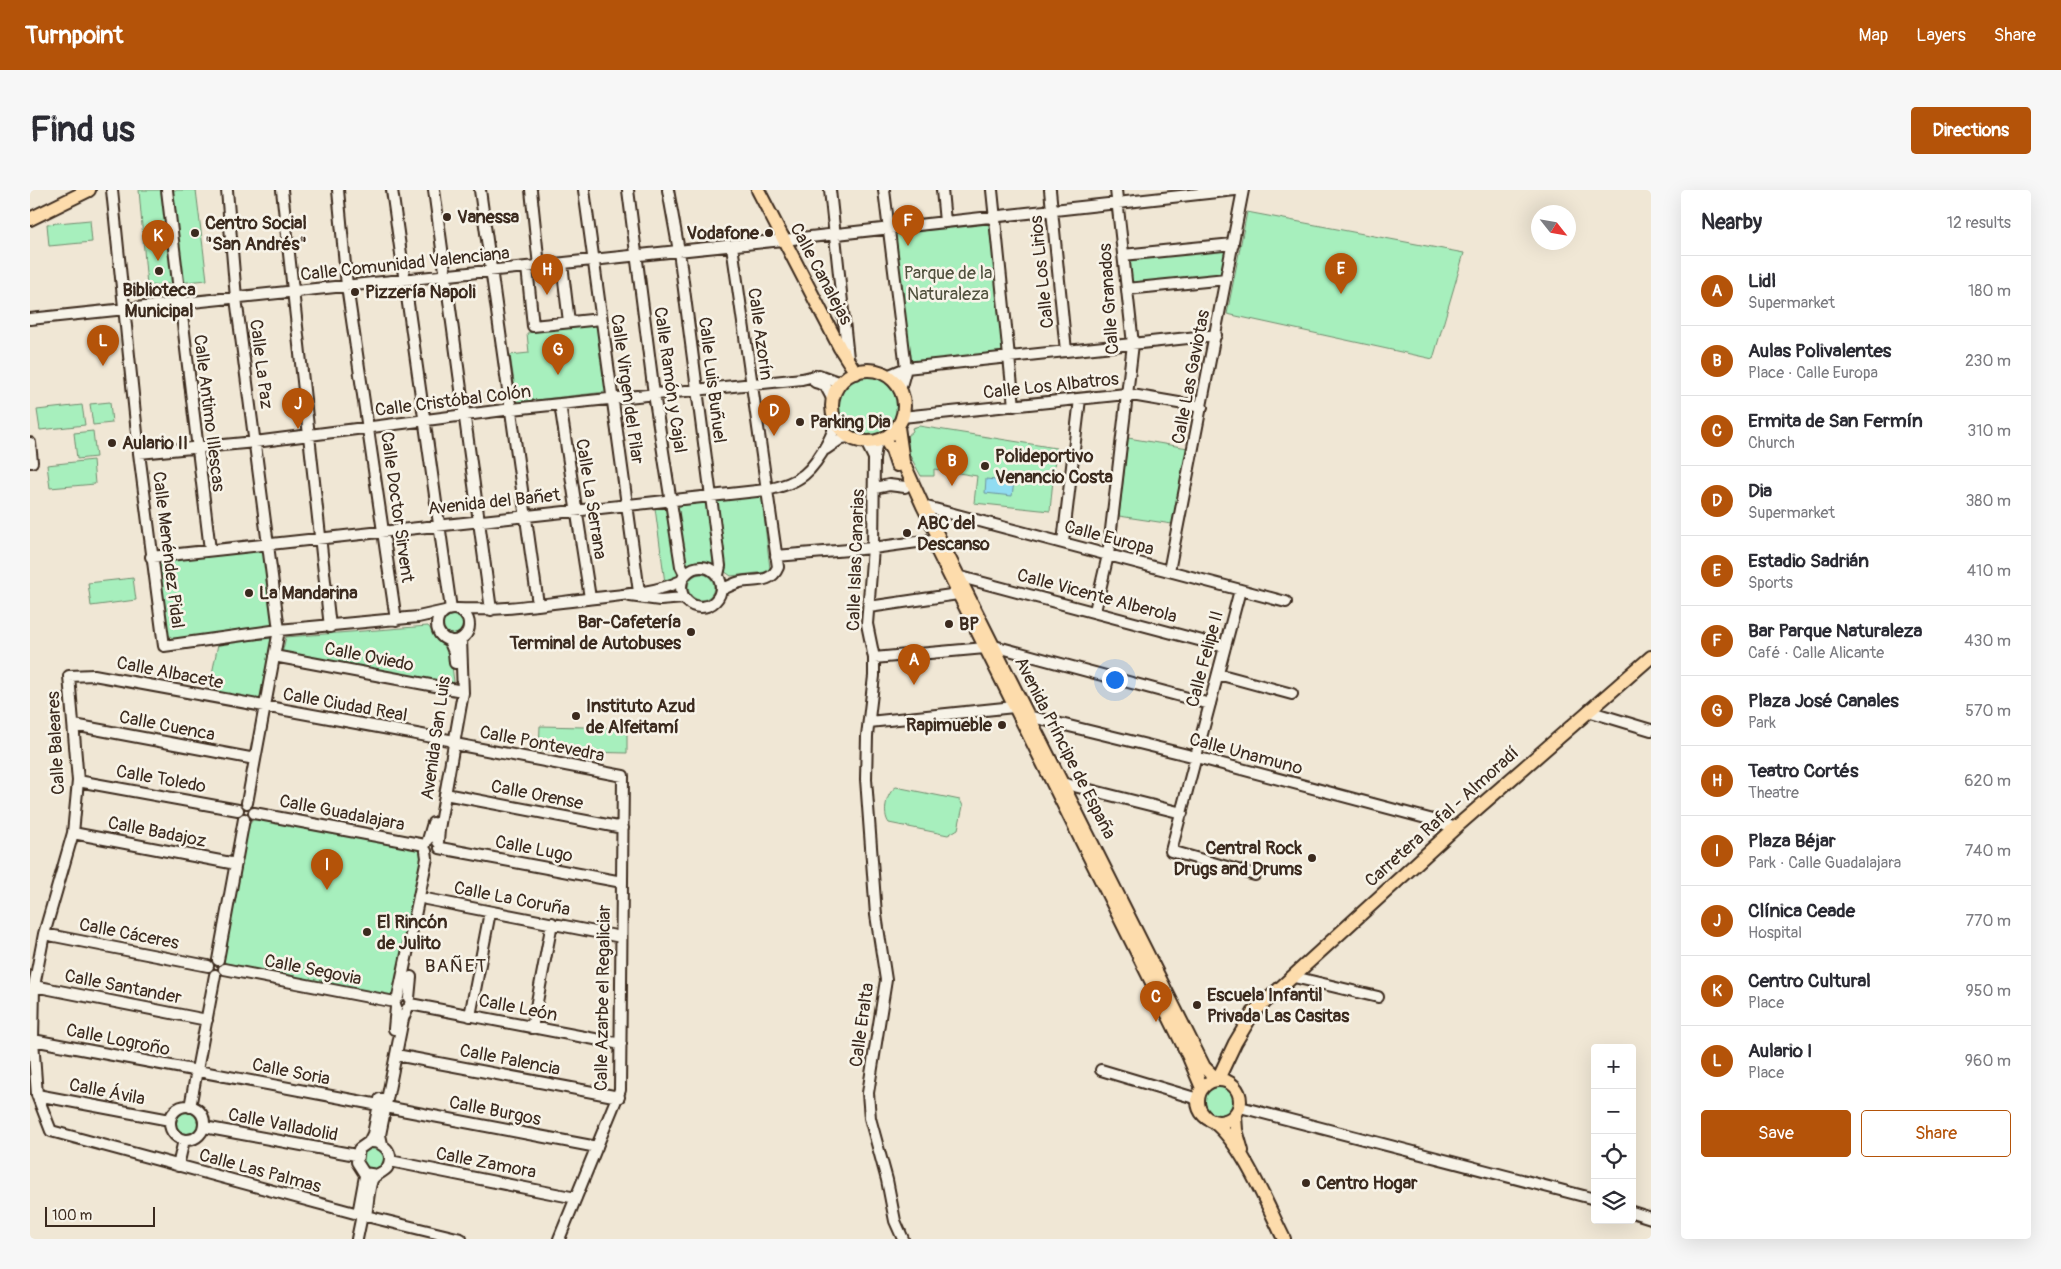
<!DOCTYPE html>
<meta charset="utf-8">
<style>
:root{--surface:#fff;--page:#f7f7f7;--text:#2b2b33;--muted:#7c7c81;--line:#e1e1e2;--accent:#b45309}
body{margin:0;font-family:Pangolin,sans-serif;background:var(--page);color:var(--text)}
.controls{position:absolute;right:15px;bottom:15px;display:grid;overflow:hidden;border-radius:5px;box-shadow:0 5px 20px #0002}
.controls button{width:45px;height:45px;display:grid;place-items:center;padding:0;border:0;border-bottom:1px solid var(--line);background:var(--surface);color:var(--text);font:25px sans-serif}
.compass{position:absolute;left:1501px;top:15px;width:45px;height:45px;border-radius:50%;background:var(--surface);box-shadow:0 5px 20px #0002;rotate:121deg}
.scale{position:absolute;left:15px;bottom:12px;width:110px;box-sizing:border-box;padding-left:5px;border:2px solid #3b2a1e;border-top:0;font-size:14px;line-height:18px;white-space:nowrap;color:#3b2a1e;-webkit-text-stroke:4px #f7f3e8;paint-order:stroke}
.you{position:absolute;left:1084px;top:489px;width:18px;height:18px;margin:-12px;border:4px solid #fff;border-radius:50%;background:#1a73e8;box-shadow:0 0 0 8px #1a73e833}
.badge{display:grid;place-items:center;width:32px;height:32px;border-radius:50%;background:var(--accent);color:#fff;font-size:16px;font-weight:700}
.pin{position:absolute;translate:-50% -41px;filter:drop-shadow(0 1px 2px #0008)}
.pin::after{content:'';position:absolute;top:26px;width:18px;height:15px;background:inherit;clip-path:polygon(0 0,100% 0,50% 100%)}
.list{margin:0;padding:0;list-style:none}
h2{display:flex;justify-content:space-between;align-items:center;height:65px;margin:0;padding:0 20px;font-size:21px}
h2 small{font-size:16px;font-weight:400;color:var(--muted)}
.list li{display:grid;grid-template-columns:32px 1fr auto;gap:15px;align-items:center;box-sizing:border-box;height:70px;padding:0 20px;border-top:1px solid var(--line)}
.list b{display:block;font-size:19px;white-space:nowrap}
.list p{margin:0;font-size:16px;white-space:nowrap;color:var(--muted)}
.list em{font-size:16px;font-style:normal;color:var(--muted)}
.actions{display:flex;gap:10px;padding:15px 20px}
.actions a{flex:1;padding:11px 0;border:1px solid var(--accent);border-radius:5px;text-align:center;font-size:18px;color:var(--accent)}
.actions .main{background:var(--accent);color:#fff}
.icon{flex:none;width:28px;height:28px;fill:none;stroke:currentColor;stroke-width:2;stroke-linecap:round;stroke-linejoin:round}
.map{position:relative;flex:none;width:1621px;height:1049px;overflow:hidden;border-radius:5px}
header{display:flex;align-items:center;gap:30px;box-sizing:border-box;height:70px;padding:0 25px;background:var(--accent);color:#fff}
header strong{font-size:24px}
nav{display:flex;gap:28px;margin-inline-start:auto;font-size:18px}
.intro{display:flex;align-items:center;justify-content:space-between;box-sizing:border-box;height:120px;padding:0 30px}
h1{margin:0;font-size:35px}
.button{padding:12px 22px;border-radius:5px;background:var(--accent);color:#fff;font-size:18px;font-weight:700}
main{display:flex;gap:30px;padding:0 30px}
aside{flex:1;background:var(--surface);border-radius:5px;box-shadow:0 5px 20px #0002}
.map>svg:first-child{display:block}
.green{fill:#a7efbd;stroke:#718c6e}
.water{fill:#90dcf1;stroke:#6e959d}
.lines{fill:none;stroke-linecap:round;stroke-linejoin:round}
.minor-casing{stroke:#3b2a1e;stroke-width:14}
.major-casing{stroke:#3b2a1e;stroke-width:16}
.minor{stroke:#f7f3e8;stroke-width:10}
.major{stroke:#fddcac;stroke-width:12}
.poi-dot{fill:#3b2a1e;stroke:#f7f3e8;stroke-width:2}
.labels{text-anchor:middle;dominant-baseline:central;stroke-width:5;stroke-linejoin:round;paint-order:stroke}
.poi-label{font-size:18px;font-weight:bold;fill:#3b2a1e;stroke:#f7f3e8;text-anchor:start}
.street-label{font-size:18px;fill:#3b2a1e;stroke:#f7f3e8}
.park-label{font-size:18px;fill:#51513e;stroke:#f7f3e8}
.neighbourhood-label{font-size:19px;letter-spacing:1px;fill:#3b2a1e;stroke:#f7f3e8}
</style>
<header>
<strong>Turnpoint</strong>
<nav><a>Map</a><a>Layers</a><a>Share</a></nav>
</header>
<div class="intro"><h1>Find us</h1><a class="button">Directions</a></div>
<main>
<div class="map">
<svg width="1621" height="1049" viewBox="0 0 1621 1049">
<rect width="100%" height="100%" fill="#f0e7d5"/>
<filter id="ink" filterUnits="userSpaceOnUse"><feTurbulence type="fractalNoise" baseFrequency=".02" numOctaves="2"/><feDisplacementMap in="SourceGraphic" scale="10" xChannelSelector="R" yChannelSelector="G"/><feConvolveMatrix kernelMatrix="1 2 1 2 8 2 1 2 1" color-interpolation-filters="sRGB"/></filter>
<g filter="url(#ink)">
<path class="green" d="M 109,0 L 166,0 L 177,90 L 117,96 Z
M 1217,22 L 1434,63 L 1403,169 L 1197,124 Z
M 60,30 L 62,52 L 19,56 L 17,34 Z
M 957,32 L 961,34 L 974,157 L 971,162 L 880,172 L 863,46 L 866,42 Z
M 1194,59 L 1196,61 L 1193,83 L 1189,86 L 1101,93 L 1099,70 L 1101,67 Z
M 567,134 L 576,202 L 487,212 L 480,165 L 499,163 L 497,143 Z
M809 216a29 29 0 1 1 58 0a29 29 0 1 1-58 0Z
M 80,212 L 82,233 L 63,235 L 60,214 Z
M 52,215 L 55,235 L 10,240 L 7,220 Z
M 889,236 L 1026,258 L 1020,321 L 944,313 L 947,286 L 904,279 L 904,286 L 891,286 L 879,264 L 877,246 L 883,241 L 882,238 Z
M 63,241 L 66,267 L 47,269 L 44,243 Z
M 1098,248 L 1158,258 L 1142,334 L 1089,326 Z
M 63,270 L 65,294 L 20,298 L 17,275 Z
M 728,305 L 732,308 L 740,379 L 736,382 L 701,386 L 694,381 L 685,315 L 689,311 Z
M 675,312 L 678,316 L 686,375 L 670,372 L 657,377 L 654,375 L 647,318 L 649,316 Z
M 634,316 L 639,319 L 648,385 L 644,392 L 635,393 L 625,318 Z
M 229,361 L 235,365 L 243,433 L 238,438 L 144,449 L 136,443 L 128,377 L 133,370 Z
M658 397a13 13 0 1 1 26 0a13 13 0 1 1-26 0Z
M 103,388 L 106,410 L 61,416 L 58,393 Z
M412 435a11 11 0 1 1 22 0a11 11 0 1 1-22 0Z
M 398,436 L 410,451 L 420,459 L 424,492 L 418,496 L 252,463 L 256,447 Z
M 242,448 L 230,514 L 178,504 L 188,454 Z
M 510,536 L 597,538 L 597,563 L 509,561 Z
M 866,597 L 930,610 L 933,616 L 928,639 L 918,645 L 859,633 C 852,624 856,603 866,597 Z
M 230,629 L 390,658 L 394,666 L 365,805 L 362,807 L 195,773 L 193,766 L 217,637 L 223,630 Z
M1174 910a15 15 0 1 1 30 0a15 15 0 1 1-30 0Z
M145 933a12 12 0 1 1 24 0a12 12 0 1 1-24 0Z
M332 968a11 11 0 1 1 22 0a11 11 0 1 1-22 0Z"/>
<path class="water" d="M 956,289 L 984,292 L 982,306 L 955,303 Z"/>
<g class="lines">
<g class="minor-casing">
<path id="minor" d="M 82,0 L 109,263 L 134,456 L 249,440 L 388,427 L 415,421
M 137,0 L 180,360
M 197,0 L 206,108 L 249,440 L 217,613
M 252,0 L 300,437
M 308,0 L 317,96 L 366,430
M 362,0 L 421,419
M 404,0 L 461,420
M 450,0 L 508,414
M 501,0 L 509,76
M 554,0 L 609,402
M 598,0 L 624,204 L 651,376 L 655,384
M 638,0 L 649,61 L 690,376 L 688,385
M 800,0 L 818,168
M 854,0 L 876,178 L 870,200
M 912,0 L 915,32
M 962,0 L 984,216
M 1020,0 L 1036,161
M 1093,65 L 1203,54
M 532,74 L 539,132
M 497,77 L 503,136 L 571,129
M 1097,99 L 1196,89
M 0,129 L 753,50 L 1205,0
M 857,186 L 876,178 L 1186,145
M 785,192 L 795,195 L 803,210
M 530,214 L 560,408
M 872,227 L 1096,204 L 1172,217
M 850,250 L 846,256 L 844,269 L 843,358 L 837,434 L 844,468 L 844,486 L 837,546 L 836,589 L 846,725 L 856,790 L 838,903 L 840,928 L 857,990 L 865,1031 L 873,1049
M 836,252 L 844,268
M 0,253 L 2,272 L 0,272
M 796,259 L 812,248 L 819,247
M 109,263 L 225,252 L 482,219 L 772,189 L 789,185 L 811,193
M 845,298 L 859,295 L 875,297
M 893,316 L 1256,412
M 1033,352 L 1050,209
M 746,366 L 843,358 L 902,350
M 121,367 L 736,300 C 771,293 782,282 798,252 C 802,244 805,239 805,230
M651 397a20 20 0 1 1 40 0a20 20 0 1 1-40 0Z
M 1139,381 L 1213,0
M 931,387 L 1195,457
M 691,400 C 697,397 703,394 710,392 C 725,389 741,394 748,377 L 702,56
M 1210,400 L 1141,661 L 1225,685
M 600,406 L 630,410 L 654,408
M 839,417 L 928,404
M407 435a16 16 0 1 1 32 0a16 16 0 1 1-32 0Z
M 427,419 C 471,421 514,414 557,409 C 588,405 623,404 651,391
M 1065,421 L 1078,365 L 1103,154 L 1086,0
M 419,450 L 424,462 L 425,473
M 964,456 L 1180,514
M 244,466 L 427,500
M 844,468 L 955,458
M 1188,484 L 1262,504
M 1558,521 L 1621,540
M 998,526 L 1166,567 L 1407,631 L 1425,638
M 839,532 L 984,517
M 44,535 L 225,569
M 419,550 L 64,485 L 39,486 L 48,591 L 43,643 L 14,744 L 4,796 L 3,850 L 7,905 L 21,941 L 332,1025 L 431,1049
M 425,554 L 593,586 L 590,900 L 529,1049
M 48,591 L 208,620
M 1032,593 L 1152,623
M 415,604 L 593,638
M 224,623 L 395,655
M 43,643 L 206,674
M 398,650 L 403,633
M 408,652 L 409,639 L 433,503 L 431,449
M 410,658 L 592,692
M 396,709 L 591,747
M 14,744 L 178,776
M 188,770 L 214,629
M 194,779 L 365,812
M 1264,787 L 1348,807
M 4,796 L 177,830
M 368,807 L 397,668 L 396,661
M 379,808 L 381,787
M 380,814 L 591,854
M 440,826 L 460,722
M 502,838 L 522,733
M 364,839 L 366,817
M 3,850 L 349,915
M 366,865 L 589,907
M 1071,880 L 1168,909
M 7,905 L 140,930
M140 933a17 17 0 1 1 34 0a17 17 0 1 1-34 0Z
M 160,917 L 185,785
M 356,917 L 567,957
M 1210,917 L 1565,1009
M 174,937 L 326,965
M 339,952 L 343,944 L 350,909
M 352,954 L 350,945 L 373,829 L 377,819
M 360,971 L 546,1008
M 148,976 L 154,950
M 1602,1022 L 1621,1028
M 328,1024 L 335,986
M 336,1026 C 338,1015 338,1001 342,990 C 345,984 353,983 357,978 C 366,963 353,951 339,952 L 329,959 L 327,972 L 334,983 L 347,985
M 327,1049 L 332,1025"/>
</g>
<g class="major-casing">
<path id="major" d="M 728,0 L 810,158 L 826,183
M 0,29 L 59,0
M802 216a36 36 0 1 1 72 0a36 36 0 1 1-72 0Z
M 868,237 L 873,272 L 893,316 L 1174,877 L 1186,889
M 854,248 L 862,260 L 867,275
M 904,354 L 1158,865 L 1172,898
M 1188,889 L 1205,853 L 1223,823 L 1425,638 L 1621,467
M1168 911a21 21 0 1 1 42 0a21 21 0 1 1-42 0Z
M 1205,926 L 1206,940 L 1212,961
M 1184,932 C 1213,955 1237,1015 1254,1049"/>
</g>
<use href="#minor" class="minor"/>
<use href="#major" class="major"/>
</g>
</g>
<g class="poi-dot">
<circle cx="417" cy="27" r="5"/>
<circle cx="165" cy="43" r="5"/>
<circle cx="739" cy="43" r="5"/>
<circle cx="129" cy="81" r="5"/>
<circle cx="325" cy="102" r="5"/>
<circle cx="770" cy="232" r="5"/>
<circle cx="82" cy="253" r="5"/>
<circle cx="955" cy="276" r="5"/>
<circle cx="877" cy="343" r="5"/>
<circle cx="219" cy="403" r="5"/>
<circle cx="919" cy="434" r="5"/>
<circle cx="661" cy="442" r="5"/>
<circle cx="546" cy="526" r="5"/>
<circle cx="972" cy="535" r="5"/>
<circle cx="1282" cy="668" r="5"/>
<circle cx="337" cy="742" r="5"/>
<circle cx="1167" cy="815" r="5"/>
<circle cx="1276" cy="993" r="5"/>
</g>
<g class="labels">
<g class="poi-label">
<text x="427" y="27">Vanessa</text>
<text x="175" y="33">Centro Social<tspan x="175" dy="21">"San Andrés"</tspan></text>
<text x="729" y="43" text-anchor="end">Vodafone</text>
<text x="129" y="100" text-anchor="middle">Biblioteca<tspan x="129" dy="21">Municipal</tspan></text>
<text x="335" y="102">Pizzería Napoli</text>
<text x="780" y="232">Parking Dia</text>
<text x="92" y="253">Aulario II</text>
<text x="965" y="266">Polideportivo<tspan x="965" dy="21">Venancio Costa</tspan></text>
<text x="887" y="333">ABC del<tspan x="887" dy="21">Descanso</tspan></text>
<text x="229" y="403">La Mandarina</text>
<text x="651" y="432" text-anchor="end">Bar-Cafetería<tspan x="651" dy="21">Terminal de Autobuses</tspan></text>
<text x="929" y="434">BP</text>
<text x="556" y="516">Instituto Azud<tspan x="556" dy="21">de Alfeitamí</tspan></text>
<text x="962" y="535" text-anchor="end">Rapimueble</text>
<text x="1272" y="658" text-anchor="end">Central Rock<tspan x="1272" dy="21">Drugs and Drums</tspan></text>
<text x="347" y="732">El Rincón<tspan x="347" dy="21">de Julito</tspan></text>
<text x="1177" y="805">Escuela Infantil<tspan x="1177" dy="21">Privada Las Casitas</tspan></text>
<text x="1286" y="993">Centro Hogar</text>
</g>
<g class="street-label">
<text transform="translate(375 74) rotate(-6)">Calle Comunidad Valenciana</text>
<text transform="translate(1012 82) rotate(-96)">Calle Los Lirios</text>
<text transform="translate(791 84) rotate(62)">Calle Canalejas</text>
<text transform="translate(1079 109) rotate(-94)">Calle Granados</text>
<text transform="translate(730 144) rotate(82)">Calle Azorín</text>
<text transform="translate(231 174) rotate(83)">Calle La Paz</text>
<text transform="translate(1161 187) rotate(-79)">Calle Las Gaviotas</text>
<text transform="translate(640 190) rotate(82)">Calle Ramón y Cajal</text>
<text transform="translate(682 190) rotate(83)">Calle Luis Buñuel</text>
<text transform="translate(1021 196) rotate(-6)">Calle Los Albatros</text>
<text transform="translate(597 199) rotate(82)">Calle Virgen del Pilar</text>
<text transform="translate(423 211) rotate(-7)">Calle Cristóbal Colón</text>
<text transform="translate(179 223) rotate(83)">Calle Antimo Illescas</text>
<text transform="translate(561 309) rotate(81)">Calle La Serrana</text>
<text transform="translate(464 312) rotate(-6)">Avenida del Bañet</text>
<text transform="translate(367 317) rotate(82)">Calle Doctor Sirvent</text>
<text transform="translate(1079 348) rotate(15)">Calle Europa</text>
<text transform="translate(138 360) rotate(83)">Calle Menéndez Pidal</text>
<text transform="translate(826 370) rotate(-88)">Calle Islas Canarias</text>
<text transform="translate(1067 406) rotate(15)">Calle Vicente Alberola</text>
<text transform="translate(339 467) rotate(11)">Calle Oviedo</text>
<text transform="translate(1175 469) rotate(-75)">Calle Felipe II</text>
<text transform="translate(140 483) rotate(11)">Calle Albacete</text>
<text transform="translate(315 515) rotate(10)">Calle Ciudad Real</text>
<text transform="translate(137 536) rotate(11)">Calle Cuenca</text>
<text transform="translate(406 548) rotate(-82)">Avenida San Luis</text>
<text transform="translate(26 553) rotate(-93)">Calle Baleares</text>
<text transform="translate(512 554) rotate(11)">Calle Pontevedra</text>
<text transform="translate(1035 558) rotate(63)">Avenida Príncipe de España</text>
<text transform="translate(1216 564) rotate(15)">Calle Unamuno</text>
<text transform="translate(131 589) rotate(10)">Calle Toledo</text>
<text transform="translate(507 605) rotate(11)">Calle Orense</text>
<text transform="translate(312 623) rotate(11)">Calle Guadalajara</text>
<text transform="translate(1412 627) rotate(-42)">Carretera Rafal - Almoradí</text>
<text transform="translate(127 642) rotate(11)">Calle Badajoz</text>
<text transform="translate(504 659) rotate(11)">Calle Lugo</text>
<text transform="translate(482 709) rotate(11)">Calle La Coruña</text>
<text transform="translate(99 744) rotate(11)">Calle Cáceres</text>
<text transform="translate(283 780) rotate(11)">Calle Segovia</text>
<text transform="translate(93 797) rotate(11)">Calle Santander</text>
<text transform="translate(573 808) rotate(-89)">Calle Azarbe el Regaliciar</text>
<text transform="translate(488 818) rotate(11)">Calle León</text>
<text transform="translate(832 835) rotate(-82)">Calle Eralta</text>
<text transform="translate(88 850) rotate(11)">Calle Logroño</text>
<text transform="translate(480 870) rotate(11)">Calle Palencia</text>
<text transform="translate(261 882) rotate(11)">Calle Soria</text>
<text transform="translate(77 902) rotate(11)">Calle Ávila</text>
<text transform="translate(465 921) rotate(11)">Calle Burgos</text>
<text transform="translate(253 935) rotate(11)">Calle Valladolid</text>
<text transform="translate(456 973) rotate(11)">Calle Zamora</text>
<text transform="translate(230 981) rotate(15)">Calle Las Palmas</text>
</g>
<g class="park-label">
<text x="918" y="83">Parque de la<tspan x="918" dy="21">Naturaleza</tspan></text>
</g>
<g class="neighbourhood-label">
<text x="426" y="776">BAÑET</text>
</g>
</g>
</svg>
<div class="controls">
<button>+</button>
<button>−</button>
<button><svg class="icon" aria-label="locate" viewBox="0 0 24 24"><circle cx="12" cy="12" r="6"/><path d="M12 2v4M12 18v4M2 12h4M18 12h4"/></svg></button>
<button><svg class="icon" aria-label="layers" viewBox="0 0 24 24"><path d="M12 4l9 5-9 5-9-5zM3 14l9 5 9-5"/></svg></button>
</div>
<svg class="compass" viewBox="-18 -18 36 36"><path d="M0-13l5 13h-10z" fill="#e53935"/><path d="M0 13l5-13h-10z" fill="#7c7c81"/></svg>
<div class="scale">100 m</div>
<div class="you"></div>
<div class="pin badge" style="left:884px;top:495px">A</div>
<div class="pin badge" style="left:922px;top:296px">B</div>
<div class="pin badge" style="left:1126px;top:832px">C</div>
<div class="pin badge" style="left:744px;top:246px">D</div>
<div class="pin badge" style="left:1311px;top:104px">E</div>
<div class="pin badge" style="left:878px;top:56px">F</div>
<div class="pin badge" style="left:528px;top:185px">G</div>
<div class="pin badge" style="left:517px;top:105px">H</div>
<div class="pin badge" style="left:297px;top:700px">I</div>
<div class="pin badge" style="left:268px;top:239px">J</div>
<div class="pin badge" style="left:128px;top:71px">K</div>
<div class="pin badge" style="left:73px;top:176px">L</div>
</div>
<aside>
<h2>Nearby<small>12 results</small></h2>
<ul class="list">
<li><span class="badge">A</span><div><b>Lidl</b><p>Supermarket</p></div><em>180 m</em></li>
<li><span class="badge">B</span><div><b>Aulas Polivalentes</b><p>Place · Calle Europa</p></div><em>230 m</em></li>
<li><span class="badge">C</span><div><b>Ermita de San Fermín</b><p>Church</p></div><em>310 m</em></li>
<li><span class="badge">D</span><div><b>Dia</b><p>Supermarket</p></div><em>380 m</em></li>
<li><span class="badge">E</span><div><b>Estadio Sadrián</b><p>Sports</p></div><em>410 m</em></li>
<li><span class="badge">F</span><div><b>Bar Parque Naturaleza</b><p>Café · Calle Alicante</p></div><em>430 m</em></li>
<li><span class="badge">G</span><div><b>Plaza José Canales</b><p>Park</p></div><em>570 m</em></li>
<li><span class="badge">H</span><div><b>Teatro Cortés</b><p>Theatre</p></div><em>620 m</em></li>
<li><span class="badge">I</span><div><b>Plaza Béjar</b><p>Park · Calle Guadalajara</p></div><em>740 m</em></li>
<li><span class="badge">J</span><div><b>Clínica Ceade</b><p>Hospital</p></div><em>770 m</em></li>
<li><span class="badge">K</span><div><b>Centro Cultural</b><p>Place</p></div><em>950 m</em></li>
<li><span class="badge">L</span><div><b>Aulario I</b><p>Place</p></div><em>960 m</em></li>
</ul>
<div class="actions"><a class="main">Save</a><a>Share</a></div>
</aside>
</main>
